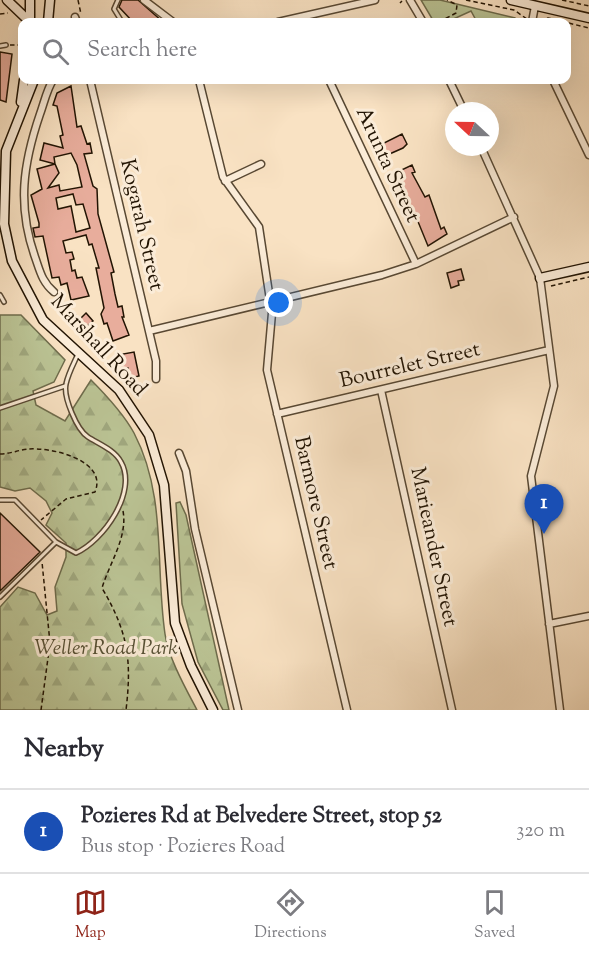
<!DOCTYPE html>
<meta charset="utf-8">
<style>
:root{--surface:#fff;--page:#f2f2f3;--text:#2b2b33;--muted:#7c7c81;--line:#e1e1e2;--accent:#8f2418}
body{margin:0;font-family:"Sorts Mill Goudy",serif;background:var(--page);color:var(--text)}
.compass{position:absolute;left:445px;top:102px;width:54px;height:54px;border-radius:50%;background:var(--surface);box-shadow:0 6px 24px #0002;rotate:292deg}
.you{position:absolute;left:279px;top:303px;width:21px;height:21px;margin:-15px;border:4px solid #fff;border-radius:50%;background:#1a73e8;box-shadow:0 0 0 9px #1a73e833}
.badge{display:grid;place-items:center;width:39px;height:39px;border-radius:50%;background:var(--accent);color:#fff;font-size:20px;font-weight:700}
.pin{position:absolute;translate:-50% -50px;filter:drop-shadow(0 2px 3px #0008)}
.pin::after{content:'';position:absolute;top:32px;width:21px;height:18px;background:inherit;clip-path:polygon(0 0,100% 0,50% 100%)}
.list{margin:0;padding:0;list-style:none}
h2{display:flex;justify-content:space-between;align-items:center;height:78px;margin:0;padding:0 24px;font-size:26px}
h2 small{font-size:20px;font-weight:400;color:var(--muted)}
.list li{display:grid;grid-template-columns:39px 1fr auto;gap:18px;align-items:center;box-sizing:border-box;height:84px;padding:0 24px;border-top:2px solid var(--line)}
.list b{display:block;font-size:22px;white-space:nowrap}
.list p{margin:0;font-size:20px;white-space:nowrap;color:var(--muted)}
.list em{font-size:20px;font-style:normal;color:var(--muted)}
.icon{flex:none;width:33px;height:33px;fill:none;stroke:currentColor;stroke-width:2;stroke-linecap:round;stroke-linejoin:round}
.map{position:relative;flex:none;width:589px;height:710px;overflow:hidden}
.search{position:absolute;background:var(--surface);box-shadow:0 6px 24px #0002;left:18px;right:18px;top:18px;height:66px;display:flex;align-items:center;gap:15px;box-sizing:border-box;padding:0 21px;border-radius:12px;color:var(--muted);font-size:22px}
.sheet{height:162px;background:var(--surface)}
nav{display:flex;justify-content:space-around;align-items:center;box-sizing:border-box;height:84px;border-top:2px solid var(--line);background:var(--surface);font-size:16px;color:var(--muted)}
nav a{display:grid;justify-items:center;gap:3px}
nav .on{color:var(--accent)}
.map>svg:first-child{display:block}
.green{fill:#bbc495;stroke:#6e6c4c;stroke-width:1.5}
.forest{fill:url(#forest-firs);stroke:#6e6c4c;stroke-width:1.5}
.building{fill:#e8ad9c;stroke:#221403;stroke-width:1.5;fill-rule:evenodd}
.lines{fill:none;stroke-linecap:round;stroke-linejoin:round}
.lane-casing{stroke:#584833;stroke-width:6}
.street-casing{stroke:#584833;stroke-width:9}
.secondary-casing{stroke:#221403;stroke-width:11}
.path{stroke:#221403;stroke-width:1.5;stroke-dasharray:4.5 3;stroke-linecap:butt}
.lane{stroke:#fbecd8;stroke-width:3}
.street{stroke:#fbecd8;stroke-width:6}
.secondary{stroke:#fbecd8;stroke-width:8}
.labels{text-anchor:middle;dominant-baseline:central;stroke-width:6;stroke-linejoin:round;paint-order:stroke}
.street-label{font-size:21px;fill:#221403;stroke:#fbecd8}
.park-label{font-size:21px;font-style:italic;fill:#585236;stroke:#fbecd8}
</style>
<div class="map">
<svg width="589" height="710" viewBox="0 0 589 710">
<defs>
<pattern id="forest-firs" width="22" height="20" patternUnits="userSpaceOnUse" patternTransform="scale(1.5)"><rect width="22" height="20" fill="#bbc495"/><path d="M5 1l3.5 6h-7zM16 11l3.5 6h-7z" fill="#a0a87f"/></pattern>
</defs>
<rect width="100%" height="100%" fill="#f9e2c3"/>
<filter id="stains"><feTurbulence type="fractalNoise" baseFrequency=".00333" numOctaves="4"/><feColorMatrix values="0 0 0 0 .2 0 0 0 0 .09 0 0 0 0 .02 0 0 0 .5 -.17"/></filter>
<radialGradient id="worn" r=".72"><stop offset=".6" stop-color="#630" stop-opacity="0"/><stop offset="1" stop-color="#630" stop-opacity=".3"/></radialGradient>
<path class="green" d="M 421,0 L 440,0 L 515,18 L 516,20 L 477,22 L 471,11 L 447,22 L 434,22 Z"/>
<path class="forest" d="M 0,315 L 21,315 L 65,360 L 54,382 L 33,391 L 36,405 L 65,421 L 91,380 C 107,396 123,413 134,433 C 167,496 155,566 165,634 C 168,657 186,689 197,710 L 0,710 L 0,607 L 18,587 L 35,593 L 47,615 L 57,611 L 55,587 L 66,557 L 66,543 L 46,525 L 52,513 L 46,501 L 30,488 L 15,491 L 0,487 Z
M 180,502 L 186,515 L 229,710 L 223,710 L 198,662 L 182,604 L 176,503 Z"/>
<path class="building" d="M 122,0 L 138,0 L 163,22 L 133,22 L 119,7 Z
M 0,52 L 12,54 L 6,102 L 0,100 Z
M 71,86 L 77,127 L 81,126 L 87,144 L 90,143 L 92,153 L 84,154 L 93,186 L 97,189 L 98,214 L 114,272 L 111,273 L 115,294 L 118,307 L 122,306 L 124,317 L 122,317 L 129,335 L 113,341 L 107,323 L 104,324 L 101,314 L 104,308 L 96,268 L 99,268 L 92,244 L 89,245 L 86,235 L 63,241 L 66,253 L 72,252 L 74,259 L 70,260 L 72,271 L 75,270 L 77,278 L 82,277 L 89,296 L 71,300 L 67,283 L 61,285 L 59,277 L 52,278 L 43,236 L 35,237 L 33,228 L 39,227 L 39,223 L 31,195 L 42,189 L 37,169 L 55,164 L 59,173 L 48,188 L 59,185 L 60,191 L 82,187 L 77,165 L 71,153 L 54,157 L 55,164 L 40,160 L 44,143 L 63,148 L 60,136 L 63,135 L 57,106 L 53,105 L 57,93 ZM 73,194 L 76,205 L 83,204 L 90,228 L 76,232 L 71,206 L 58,209 L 56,198 Z
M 402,134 L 407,144 L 403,148 L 385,156 L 383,152 L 379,153 L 376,147 Z
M 412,165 L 415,172 L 412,173 L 425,197 L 429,195 L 441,229 L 444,227 L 447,234 L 428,246 L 412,207 L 405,211 L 402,203 L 407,201 L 401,184 L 398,185 L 393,174 Z
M 461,269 L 464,280 L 458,281 L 459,285 L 451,288 L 447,273 Z
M 86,313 L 93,321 L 81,331 L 71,319 L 76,315 L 80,319 Z
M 134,352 L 139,376 L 130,378 L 128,368 L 121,369 L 119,360 L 124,358 L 123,354 Z
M 0,513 L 40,552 L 0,591 Z"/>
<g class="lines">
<g class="lane-casing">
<path id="lane" d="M 118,0 L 114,9 L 122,22
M 0,46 L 6,45
M 0,295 L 4,302
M 0,408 L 65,386
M 0,500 L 15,500 L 56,542 L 76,553 C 103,541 138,492 121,462 C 115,450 99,444 88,437 C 77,430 63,397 66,384 C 68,374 74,363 78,354
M 0,597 L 56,542"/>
</g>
<g class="street-casing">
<path id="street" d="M 144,0 L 173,22
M 410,0 L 423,22
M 75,17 L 77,22
M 278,22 L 375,0
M 532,22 L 535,6
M 53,80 C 47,89 44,103 40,114 C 23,164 17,206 35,257 C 40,271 42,282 54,292
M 90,80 L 156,361 L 156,379
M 199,80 L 223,177 L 259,227 L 272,313 L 267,370 L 347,710
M 329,80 L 416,264
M 449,80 L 464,111
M 553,80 L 589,155
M 481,147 L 540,278 L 554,386 L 531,476 L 560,710
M 225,181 L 261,164
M 149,331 L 382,275 L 416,264 L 514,217
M 381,390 L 452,710
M 277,414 L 549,350
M 179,453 L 186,471 L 195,529 L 238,710
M 549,624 L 589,616"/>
</g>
<g class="secondary-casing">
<path id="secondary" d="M 7,0 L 30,22
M 511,0 L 589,18
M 30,22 L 30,0
M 48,22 L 50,0
M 34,80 L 6,151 L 4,224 L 12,261 L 43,320 L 119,390 L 149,435 L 164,485 L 175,623 L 191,666 L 213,710
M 21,102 L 24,80
M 540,278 L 589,267"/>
</g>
<path class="path" d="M 78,0 L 81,14
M 466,0 L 514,10 L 527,19
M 562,0 L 589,6
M 400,3 L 402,1
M 0,14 L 8,13
M 540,21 L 548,18 L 589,28
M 439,22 L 456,13 L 457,5 L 447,0
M 10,45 L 21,45
M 551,286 L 589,277
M 0,454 C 10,454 18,450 28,449 C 51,447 108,460 95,492 L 66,499 L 41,520
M 123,511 C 128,537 109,564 102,588 C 128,632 132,660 126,710
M 41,710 L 50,643 L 42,562"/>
<use href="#lane" class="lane"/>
<use href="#street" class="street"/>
<use href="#secondary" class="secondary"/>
</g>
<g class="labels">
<g class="street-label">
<text transform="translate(387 165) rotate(65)">Arunta Street</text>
<text transform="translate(141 225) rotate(77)">Kogarah Street</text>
<text transform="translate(98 346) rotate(47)">Marshall Road</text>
<text transform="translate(410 366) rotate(-13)">Bourrelet Street</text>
<text transform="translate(315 503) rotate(77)">Barmore Street</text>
<text transform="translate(433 547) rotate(78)">Marieander Street</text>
</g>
<g class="park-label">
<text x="106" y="649">Weller Road Park</text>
</g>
</g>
<rect width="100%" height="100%" filter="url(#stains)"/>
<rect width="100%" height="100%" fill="url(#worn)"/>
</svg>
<svg class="compass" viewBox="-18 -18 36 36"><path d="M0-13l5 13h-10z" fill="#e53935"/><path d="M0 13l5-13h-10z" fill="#7c7c81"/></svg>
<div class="you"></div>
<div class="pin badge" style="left:544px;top:534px;background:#1a4fb4">1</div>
<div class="search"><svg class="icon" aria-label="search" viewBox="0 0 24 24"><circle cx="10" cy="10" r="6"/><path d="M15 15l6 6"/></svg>Search here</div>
</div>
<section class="sheet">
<h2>Nearby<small></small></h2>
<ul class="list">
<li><span class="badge" style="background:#1a4fb4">1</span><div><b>Pozieres Rd at Belvedere Street, stop 52</b><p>Bus stop · Pozieres Road</p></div><em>320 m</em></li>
</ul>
</section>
<nav>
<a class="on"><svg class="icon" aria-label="map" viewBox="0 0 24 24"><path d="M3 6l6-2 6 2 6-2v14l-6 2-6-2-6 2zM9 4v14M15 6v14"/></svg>Map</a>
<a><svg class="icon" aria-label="directions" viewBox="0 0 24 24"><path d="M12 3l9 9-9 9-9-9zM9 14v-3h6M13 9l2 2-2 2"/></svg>Directions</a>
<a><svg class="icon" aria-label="saved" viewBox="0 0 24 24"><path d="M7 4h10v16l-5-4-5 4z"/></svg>Saved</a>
</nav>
